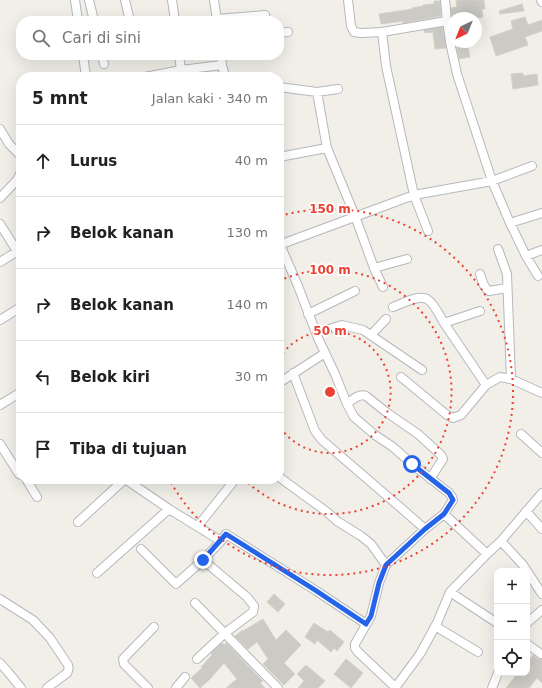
<!DOCTYPE html>
<html lang="id">
<meta charset="utf-8">
<style>
:root{--surface:#fff;--page:#f6f6f6;--text:#202124;--muted:#757577;--line:#e0e0e0}
body{margin:0;font-family:"DejaVu Sans",sans-serif;background:var(--page);color:var(--text)}
.controls{position:absolute;right:12px;bottom:12px;display:grid;overflow:hidden;border-radius:8px;box-shadow:0 4px 16px #0002}
.controls button{width:36px;height:36px;display:grid;place-items:center;padding:0;border:0;border-bottom:1px solid var(--line);background:var(--surface);color:var(--text);font:20px sans-serif}
.compass{position:absolute;left:446px;top:12px;width:36px;height:36px;border-radius:50%;background:var(--surface);box-shadow:0 4px 16px #0002;rotate:223deg}
.stop{position:absolute;width:12px;height:12px;margin:-9px;border:3px solid #2563eb;border-radius:50%;background:#fff}
.stop.end{background:#2563eb;border-color:#fff;box-shadow:0 1px 4px #0008}
.list{margin:0;padding:0;list-style:none}
h2{display:flex;justify-content:space-between;align-items:center;height:52px;margin:0;padding:0 16px;font-size:17px}
h2 small{font-size:13px;font-weight:400;color:var(--muted)}
.list li{display:grid;grid-template-columns:26px 1fr auto;gap:12px;align-items:center;box-sizing:border-box;height:72px;padding:0 16px;border-top:1px solid var(--line)}
.list b{display:block;font-size:15px;white-space:nowrap}
.list em{font-size:13px;font-style:normal;color:var(--muted)}
.icon{flex:none;width:22px;height:22px;fill:none;stroke:currentColor;stroke-width:2;stroke-linecap:round;stroke-linejoin:round}
.map{position:relative;flex:none;width:542px;height:688px;overflow:hidden}
.search{position:absolute;background:var(--surface);box-shadow:0 4px 16px #0002;left:16px;top:16px;width:268px;height:44px;display:flex;align-items:center;gap:10px;box-sizing:border-box;padding:0 14px;border-radius:16px;color:var(--muted);font-size:15px}
.panel{position:absolute;background:var(--surface);box-shadow:0 4px 16px #0002;left:16px;top:72px;width:268px;height:412px;border-radius:16px}
.map>svg:first-child{display:block}
.building{fill:#cccac5;stroke:#d6d1c6}
.lines{fill:none;stroke-linecap:round;stroke-linejoin:round}
.minor-casing{stroke:#b5b8bc;stroke-width:10}
.minor{stroke:#fff;stroke-width:8}
.route{stroke:#2563eb;stroke-width:5}
.ring{fill:none;stroke:#ea4335;stroke-width:2;stroke-dasharray:2 4}
.centre{fill:#ea4335;stroke:#fff;stroke-width:2}
.ring-label{font-size:12px;text-anchor:middle;font-weight:bold;fill:#ea4335;stroke:#fff;stroke-width:3.5;stroke-linejoin:round;paint-order:stroke}
</style>
<div class="map">
<svg width="542" height="688" viewBox="0 0 542 688">
<rect width="100%" height="100%" fill="#f1efe8"/>
<path class="building" d="M 456,0 L 484,0 L 485,9 L 482,9 L 483,17 L 475,18 L 452,18 L 451,8 L 457,7 Z
M 434,1 L 440,1 L 441,16 L 403,23 L 403,21 L 381,24 L 379,14 L 412,9 L 412,8 L 423,6 L 423,5 L 434,4 Z
M 522,4 L 524,11 L 500,14 L 499,11 Z
M 525,17 L 528,25 L 542,20 L 542,31 L 525,37 L 528,45 L 496,56 L 490,37 L 513,29 L 511,21 Z
M 442,27 L 446,48 L 435,49 L 433,32 L 425,33 L 424,30 Z
M 456,42 L 467,42 L 470,57 L 459,59 Z
M 523,73 L 523,76 L 537,74 L 538,85 L 513,89 L 511,74 Z
M 274,594 L 285,604 L 278,612 L 267,602 Z
M 263,619 L 276,640 L 286,630 L 301,645 L 284,663 L 295,674 L 284,685 L 263,664 L 268,659 L 257,642 L 248,649 L 235,636 L 243,630 L 243,631 Z
M 314,623 L 328,632 L 330,630 L 344,642 L 337,651 L 334,648 L 331,652 L 317,640 L 315,644 L 305,637 Z
M 222,643 L 224,645 L 226,643 L 259,677 L 263,681 L 260,683 L 265,688 L 226,688 L 237,679 L 224,663 L 209,680 L 200,688 L 191,678 L 202,668 L 201,667 L 212,655 L 211,653 Z
M 533,655 L 538,659 L 542,659 L 542,683 L 537,678 L 529,688 L 506,688 L 518,673 L 527,673 L 527,663 Z
M 346,659 L 363,673 L 351,688 L 334,674 Z
M 306,665 L 325,681 L 318,688 L 298,688 L 304,681 L 297,674 Z"/>
<g class="lines">
<g class="minor-casing">
<path id="minor" d="M 75,0 L 78,21
M 89,0 L 94,21
M 125,0 L 130,21
M 172,0 L 175,21
M 214,0 L 217,21
M 348,0 L 351,26 L 354,32 L 361,33 L 382,32 L 447,21 L 445,0
M 541,0 L 542,2
M 217,19 L 265,15
M 447,21 L 450,42 L 457,74 L 492,181 L 510,223 L 526,256 L 542,250
M 382,32 L 386,66 L 414,195 L 428,231
M 279,33 L 288,32
M 83,55 L 86,77
M 102,55 L 104,64
M 179,55 L 181,70
M 221,55 L 222,65 L 225,77
M 145,77 L 181,70 L 222,65
M 279,87 L 317,92 L 338,89
M 317,92 L 327,148 L 355,216 L 374,268 L 383,287
M 0,129 L 9,144 L 21,156
M 279,157 L 327,148
M 0,198 L 17,180 L 21,172
M 510,223 L 542,213
M 0,224 L 17,251
M 279,242 L 298,286 L 318,338 L 335,374 L 347,404 L 354,417 L 375,435 L 393,447 L 412,464 L 449,493 L 452,497 L 453,500 L 444,514 L 487,554
M 279,245 L 414,195 L 492,181 L 532,166
M 498,249 L 507,274 L 511,379
M 526,256 L 538,276
M 0,262 L 21,249
M 374,268 L 407,259
M 480,274 C 482,280 483,287 489,291 L 507,288
M 393,307 C 401,304 419,294 427,299 C 434,303 440,316 444,323
M 480,311 L 444,323 L 486,385
M 308,314 L 355,291
M 0,320 L 21,307
M 316,333 L 342,325 L 363,330 L 422,370
M 371,335 L 386,319
M 293,373 L 315,431 L 322,440 L 401,508 L 425,529
M 401,377 L 447,415 L 453,418 L 461,415 L 486,385 L 500,377 L 511,379 L 542,393
M 279,383 L 325,353
M 347,404 C 352,400 359,393 366,396 L 386,412 L 418,434 L 441,455 L 443,459 L 430,479
M 0,405 L 21,392
M 521,434 L 542,453
M 0,444 L 19,474 L 21,475
M 279,477 L 327,512 L 337,521 L 361,536 L 371,544 L 386,565
M 26,479 L 37,497
M 125,479 L 169,509 L 221,541 L 226,534 L 315,590 L 366,624
M 526,511 L 542,529
M 78,522 L 125,479
M 198,526 L 233,482
M 501,541 L 523,565 L 542,594
M 141,549 L 176,584 L 203,560 L 221,541
M 97,573 L 169,509
M 450,592 L 497,623
M 0,599 L 33,620 L 50,638 L 68,665 C 69,668 69,670 67,673 L 47,688
M 195,603 L 278,688
M 527,623 L 542,610
M 435,626 L 478,652
M 527,644 L 541,654
M 197,659 L 225,633 L 253,612 L 254,606 L 247,597 L 203,560
M 0,663 L 8,672 L 21,688
M 148,688 L 124,664 L 123,659 L 154,627
M 176,688 L 185,677
M 395,688 L 420,654 L 437,623 L 450,592 L 487,554 L 501,541 L 542,493
M 396,688 L 358,652 L 355,648 L 355,644 L 371,616 L 379,583 L 386,565 L 425,529 L 444,514
M 492,688 L 498,673"/>
</g>
<use href="#minor" class="minor"/>
</g>
<g class="lines">
<path class="route" d="M 203,560 L 226,534 L 315,590 L 366,624 L 371,616 L 379,583 L 386,565 L 425,529 L 444,514 L 453,500 L 449,493 L 412,464"/>
</g>
<g class="ring">
<path d="M279 358A61 61 0 1 1 279 426"/>
<path d="M279 281A122 122 0 1 1 244 479"/>
<path d="M280 216A183 183 0 1 1 169 479"/>
</g>
<circle cx="330" cy="392" r="6" class="centre"/>
<g class="ring-label">
<text x="330" y="213">150 m</text>
<text x="330" y="274">100 m</text>
<text x="330" y="335">50 m</text>
</g>
</svg>
<div class="controls">
<button>+</button>
<button>−</button>
<button><svg class="icon" aria-label="locate" viewBox="0 0 24 24"><circle cx="12" cy="12" r="6"/><path d="M12 2v4M12 18v4M2 12h4M18 12h4"/></svg></button>
</div>
<svg class="compass" viewBox="-18 -18 36 36"><path d="M0-13l5 13h-10z" fill="#e53935"/><path d="M0 13l5-13h-10z" fill="#757577"/></svg>
<div class="stop" style="left:412px;top:464px"></div>
<div class="stop end" style="left:203px;top:560px"></div>
<div class="search"><svg class="icon" aria-label="search" viewBox="0 0 24 24"><circle cx="10" cy="10" r="6"/><path d="M15 15l6 6"/></svg>Cari di sini</div>
<section class="panel">
<h2>5 mnt<small>Jalan kaki · 340 m</small></h2>
<ul class="list">
<li><svg class="icon" aria-label="ahead" viewBox="0 0 24 24"><path d="M12 20V5M6 11l6-6 6 6"/></svg><div><b>Lurus</b></div><em>40 m</em></li>
<li><svg class="icon" aria-label="right" viewBox="0 0 24 24"><path d="M7 20v-9h11M14 6l5 5-5 5"/></svg><div><b>Belok kanan</b></div><em>130 m</em></li>
<li><svg class="icon" aria-label="right" viewBox="0 0 24 24"><path d="M7 20v-9h11M14 6l5 5-5 5"/></svg><div><b>Belok kanan</b></div><em>140 m</em></li>
<li><svg class="icon" aria-label="left" viewBox="0 0 24 24"><path d="M17 20v-9H6M10 6l-5 5 5 5"/></svg><div><b>Belok kiri</b></div><em>30 m</em></li>
<li><svg class="icon" aria-label="arrive" viewBox="0 0 24 24"><path d="M6 21V4h12l-3 4 3 4H6"/></svg><div><b>Tiba di tujuan</b></div></li>
</ul>
</section>
</div>
